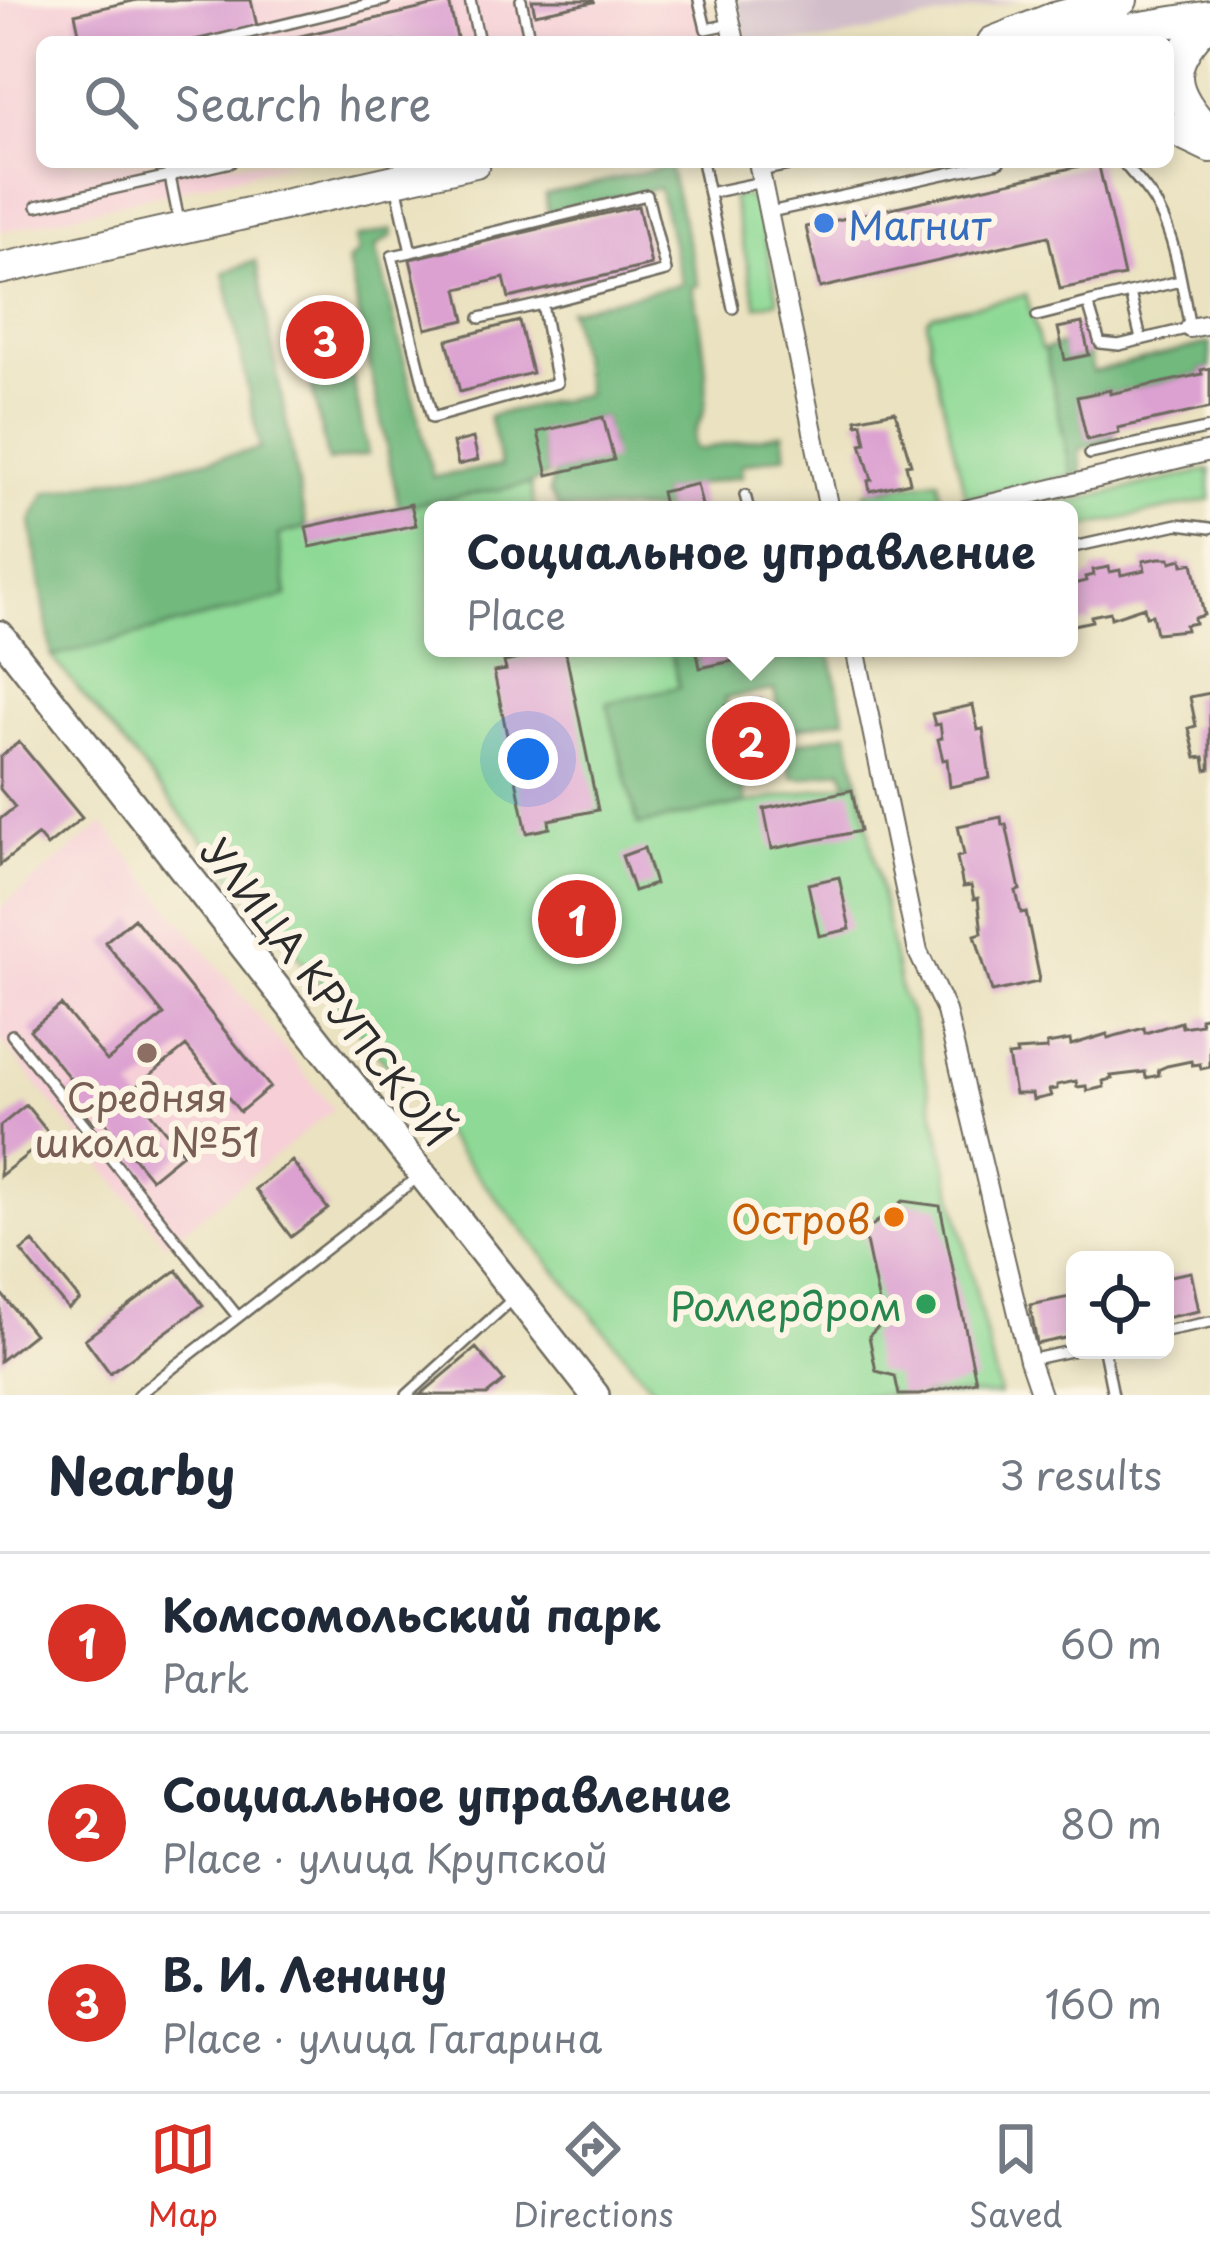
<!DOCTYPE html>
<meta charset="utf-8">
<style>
:root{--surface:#fff;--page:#f2f2f3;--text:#1f2937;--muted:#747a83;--line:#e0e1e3;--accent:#d93025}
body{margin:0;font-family:"Playpen Sans",sans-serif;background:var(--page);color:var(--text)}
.controls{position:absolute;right:36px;bottom:36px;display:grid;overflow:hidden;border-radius:18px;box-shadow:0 6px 18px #0003}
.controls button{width:108px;height:108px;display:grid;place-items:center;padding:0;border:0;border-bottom:3px solid var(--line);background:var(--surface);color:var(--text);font:60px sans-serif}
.you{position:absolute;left:528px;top:759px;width:42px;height:42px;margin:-30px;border:9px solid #fff;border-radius:50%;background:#1a73e8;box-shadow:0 0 0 18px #1a73e833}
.badge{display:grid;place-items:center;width:78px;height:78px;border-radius:50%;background:var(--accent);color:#fff;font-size:39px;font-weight:700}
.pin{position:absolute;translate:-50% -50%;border:6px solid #fff;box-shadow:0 3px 12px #0006}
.popup{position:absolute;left:424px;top:501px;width:654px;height:156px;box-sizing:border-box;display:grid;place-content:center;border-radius:18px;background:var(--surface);filter:drop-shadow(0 3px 9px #0005);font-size:39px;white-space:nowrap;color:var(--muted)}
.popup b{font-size:45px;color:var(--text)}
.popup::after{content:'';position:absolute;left:50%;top:100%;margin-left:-24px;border:24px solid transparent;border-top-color:var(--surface)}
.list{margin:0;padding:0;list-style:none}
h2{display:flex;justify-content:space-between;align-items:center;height:156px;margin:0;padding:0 48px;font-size:51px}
h2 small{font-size:39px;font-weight:400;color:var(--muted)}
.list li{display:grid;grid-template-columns:78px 1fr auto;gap:36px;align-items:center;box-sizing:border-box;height:180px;padding:0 48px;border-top:3px solid var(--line)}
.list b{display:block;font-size:45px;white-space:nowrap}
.list p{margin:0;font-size:39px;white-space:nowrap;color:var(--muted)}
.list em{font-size:39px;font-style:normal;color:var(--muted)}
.icon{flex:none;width:66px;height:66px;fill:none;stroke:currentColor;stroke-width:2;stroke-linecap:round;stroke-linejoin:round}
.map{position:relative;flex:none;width:1210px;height:1395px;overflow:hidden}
.search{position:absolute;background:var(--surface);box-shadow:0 6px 18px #0003;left:36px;right:36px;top:36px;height:132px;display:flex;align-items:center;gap:30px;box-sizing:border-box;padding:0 42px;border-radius:18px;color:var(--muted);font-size:45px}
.sheet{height:696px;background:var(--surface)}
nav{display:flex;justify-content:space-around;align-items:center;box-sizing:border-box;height:168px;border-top:3px solid var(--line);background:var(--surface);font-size:33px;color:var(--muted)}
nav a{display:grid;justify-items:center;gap:6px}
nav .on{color:var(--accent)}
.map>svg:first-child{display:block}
.built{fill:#f6cfd7}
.industrial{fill:#d1bdc9}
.green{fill:#8ed995;stroke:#5c8260;stroke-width:3}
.forest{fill:#72b97e;stroke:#4e7254;stroke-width:3}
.building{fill:#dca1d1}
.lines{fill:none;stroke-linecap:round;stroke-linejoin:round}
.service-casing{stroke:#6e6b5f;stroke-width:14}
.minor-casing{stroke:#6e6b5f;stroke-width:22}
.secondary-casing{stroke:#6e6b5f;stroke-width:32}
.primary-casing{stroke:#6e6b5f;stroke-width:34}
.service{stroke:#fff;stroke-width:9}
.minor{stroke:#fff;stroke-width:18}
.secondary{stroke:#fff;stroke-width:27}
.primary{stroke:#fff;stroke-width:30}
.shop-dot{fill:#3f7fe0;stroke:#fcf5e5;stroke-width:4.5}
.education-dot{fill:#8d6e63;stroke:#fcf5e5;stroke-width:4.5}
.food-dot{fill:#e8710a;stroke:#fcf5e5;stroke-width:4.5}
.leisure-dot{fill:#2e9e5b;stroke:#fcf5e5;stroke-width:4.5}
.labels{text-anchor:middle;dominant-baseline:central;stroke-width:12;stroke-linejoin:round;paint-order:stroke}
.shop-label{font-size:39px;fill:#366cbe;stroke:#fcf5e5;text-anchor:start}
.street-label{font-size:39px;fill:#2b2b2b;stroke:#fcf5e5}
.education-label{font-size:39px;fill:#785e54;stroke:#fcf5e5}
.food-label{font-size:39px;fill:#c56008;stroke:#fcf5e5;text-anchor:end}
.leisure-label{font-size:39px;fill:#27864d;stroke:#fcf5e5;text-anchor:end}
</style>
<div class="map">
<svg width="1210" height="1395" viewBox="0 0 1210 1395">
<rect width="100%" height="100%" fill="#fcf5e5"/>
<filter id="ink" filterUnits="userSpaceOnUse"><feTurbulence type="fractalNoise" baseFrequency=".00833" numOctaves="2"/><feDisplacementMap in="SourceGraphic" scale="24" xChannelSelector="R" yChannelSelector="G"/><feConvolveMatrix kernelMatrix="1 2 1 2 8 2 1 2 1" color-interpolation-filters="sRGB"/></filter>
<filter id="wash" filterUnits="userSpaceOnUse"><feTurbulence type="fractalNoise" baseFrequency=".004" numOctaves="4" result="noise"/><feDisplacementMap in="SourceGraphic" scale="48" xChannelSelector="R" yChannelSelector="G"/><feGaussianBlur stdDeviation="2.7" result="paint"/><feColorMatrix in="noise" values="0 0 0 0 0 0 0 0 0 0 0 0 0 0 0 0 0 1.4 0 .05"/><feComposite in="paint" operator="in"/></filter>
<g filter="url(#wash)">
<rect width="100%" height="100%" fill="#eae2c0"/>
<path class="built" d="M 0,0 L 707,0 L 715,42 L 42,42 L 42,162 L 296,162 L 0,232 Z
M 103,824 L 333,1109 L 166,1244 L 0,1039 L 0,908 Z"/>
<path class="industrial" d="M 737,0 L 1022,0 L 821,42 L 746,42 Z"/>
<path class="green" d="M 743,195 L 758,203 L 778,301 L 757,306 L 732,197 Z
M 1026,295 L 1041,349 L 1045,349 L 1072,475 L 966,498 L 930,349 L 927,320 L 933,314 Z
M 1210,470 L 1210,500 L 1069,530 L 1069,510 L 1033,510 Z
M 938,480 L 942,503 L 910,510 L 870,510 L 865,492 Z
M 530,484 L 535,510 L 433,510 L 433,648 L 670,648 L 679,687 L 638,825 L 859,781 L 901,993 L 912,1017 L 1000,1395 L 658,1395 L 52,657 L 287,596 L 278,534 L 411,504 Z"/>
<path class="forest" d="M 669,166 L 699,285 L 692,287 C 700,317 711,380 704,410 C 700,425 692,430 693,446 L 699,450 L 783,433 L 786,455 L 741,465 L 742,476 L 661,492 L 665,510 L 560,510 L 549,492 L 555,473 L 613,459 L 603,417 L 539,432 L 548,475 L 530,484 L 399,507 L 348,261 L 358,253 L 355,238 L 392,229 L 393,235 L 376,247 L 433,477 L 501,466 L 489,416 L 587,394 L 569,310 L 682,284 L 659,188 L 548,212 L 545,195 Z
M 256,261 L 306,527 L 278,535 L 287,596 L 52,657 L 31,521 L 46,493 L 260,449 L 224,272 Z
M 1210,343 L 1210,368 L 1201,370 L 1202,374 L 1110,394 L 1109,390 L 1078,397 L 1087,439 L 1113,434 L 1115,441 L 1079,449 L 1082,473 L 1072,475 L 1045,349 L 1062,344 L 1066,360 L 1089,355 L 1093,372 Z
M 351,370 L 368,454 L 328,462 L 310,378 Z
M 670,648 L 696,648 L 701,668 L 811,655 L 811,648 L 829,648 L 845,718 L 783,732 L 774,690 L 725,698 L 746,803 L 638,825 L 607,703 L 679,687 Z
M 848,732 L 859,781 L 847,783 L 842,769 L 804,778 L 792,777 L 784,746 Z"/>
<g id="blocks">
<path class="building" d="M 137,0 L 251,0 L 257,26 L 185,42 L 81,42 L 75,14 Z
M 532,0 L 593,0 L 594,2 L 535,14 Z
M 449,2 L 458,42 L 283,42 L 283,40 Z
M 1098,162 L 1124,276 L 1060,289 L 1048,236 L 820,288 L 806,227 Z
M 638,206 L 651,265 L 509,298 L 504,278 L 458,289 L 465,320 L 426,329 L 410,259 Z
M 519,321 L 532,373 L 460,392 L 447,340 Z
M 1082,323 L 1089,355 L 1065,360 L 1058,328 Z
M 1210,368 L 1210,408 L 1118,428 L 1119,433 L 1087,440 L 1077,397 L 1110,390 L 1110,394 L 1202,374 L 1201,370 Z
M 895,411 L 911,464 L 906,465 L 910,482 L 870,491 L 868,481 L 872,480 L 861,444 L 866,443 L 862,423 L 857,424 L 856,419 Z
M 603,417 L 614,460 L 548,475 L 538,432 Z
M 473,438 L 478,460 L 458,465 L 453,443 Z
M 697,484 L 703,510 L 665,510 L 661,492 Z
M 411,504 L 416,525 L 310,547 L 306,527 Z
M 1159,558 L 1170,558 L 1171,562 L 1182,559 L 1183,565 L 1193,563 L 1204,615 L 1194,618 L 1195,623 L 1185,625 L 1186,630 L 1156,633 L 1152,615 L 1146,616 L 1144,607 L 1111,618 L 1110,612 L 1091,616 L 1092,621 L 1074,625 L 1069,622 L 1069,585 L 1086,581 L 1085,577 L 1094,575 L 1093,570 L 1109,567 L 1110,572 L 1120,570 L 1121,575 L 1145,570 L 1143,561 Z
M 696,648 L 740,648 L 742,659 L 700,668 Z
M 565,649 L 598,810 L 549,820 L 550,828 L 527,833 L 494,672 L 506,670 L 504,662 Z
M 1210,693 L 1210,769 L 1206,770 L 1204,757 L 1196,758 L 1189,728 L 1196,726 L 1190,697 Z
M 761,699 L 777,776 L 742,784 L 726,706 Z
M 973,705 L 978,730 L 983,729 L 990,778 L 950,787 L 947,759 L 943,760 L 938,739 L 942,738 L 940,724 L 935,725 L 932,714 Z
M 19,742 L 82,818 L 47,846 L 38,835 L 0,865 L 0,819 L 15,807 L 0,789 L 0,757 Z
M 852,790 L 860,831 L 772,849 L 764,809 Z
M 1001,817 L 1002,825 L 1006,824 L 1020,890 L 1016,891 L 1021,913 L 1026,912 L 1039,975 L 1038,982 L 992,992 L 975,935 L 982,933 L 978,898 L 974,899 L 971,886 L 963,887 L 957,857 L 964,855 L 958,826 Z
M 644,848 L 655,884 L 634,891 L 622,856 Z
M 839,877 L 850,929 L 819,936 L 808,884 Z
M 134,918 L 270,1087 L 240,1112 L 186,1046 L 132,1090 L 183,1153 L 151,1179 L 101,1117 L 93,1123 L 79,1106 L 69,1093 L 77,1087 L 30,1030 L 61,1005 L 107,1061 L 164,1015 L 105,942 Z
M 1210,1016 L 1210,1067 L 1201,1069 L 1200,1064 L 1192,1065 L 1191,1061 L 1167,1066 L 1158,1070 L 1159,1075 L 1146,1078 L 1145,1072 L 1111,1076 L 1112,1079 L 1103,1081 L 1104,1087 L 1087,1091 L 1086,1086 L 1077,1087 L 1076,1081 L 1057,1085 L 1057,1089 L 1049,1090 L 1051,1096 L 1033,1100 L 1032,1094 L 1015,1094 L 1008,1056 L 1017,1055 L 1016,1051 L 1047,1049 L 1047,1044 L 1070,1040 L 1071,1045 L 1107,1034 L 1108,1038 L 1144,1028 L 1145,1033 L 1181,1022 L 1182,1027 L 1201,1024 L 1200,1018 Z
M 26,1105 L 51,1136 L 0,1176 L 0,1126 Z
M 292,1161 L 328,1209 L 291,1237 L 255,1189 Z
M 903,1201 L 940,1206 L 976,1381 L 919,1395 L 899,1395 L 895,1376 L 876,1371 L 869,1336 L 883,1322 L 864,1232 Z
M 33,1242 L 80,1300 L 68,1309 L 21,1251 Z
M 177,1270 L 203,1305 L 110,1373 L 85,1339 Z
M 1191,1272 L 1199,1311 L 1165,1318 L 1165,1277 Z
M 0,1292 L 34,1334 L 0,1361 Z
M 1075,1296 L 1075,1336 L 1037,1344 L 1030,1305 Z
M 476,1348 L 504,1381 L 487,1395 L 420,1395 Z"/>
</g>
</g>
<g filter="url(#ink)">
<use href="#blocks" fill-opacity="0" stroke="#6e6b5f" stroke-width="3"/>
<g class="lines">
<g class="service-casing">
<path id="service" d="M 470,0 L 479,42
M 521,0 L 530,42
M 699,0 L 706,29 L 731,24
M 211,42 L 385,0
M 167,162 L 179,221
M 1123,162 C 1134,177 1150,191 1158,208 C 1177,243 1182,289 1190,328 L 1119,345 L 1100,343 L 1088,303 L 1180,281
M 703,166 L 733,308
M 760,171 L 804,162
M 396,184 L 411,252 L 392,256 L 432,418 L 557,383 L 542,304 L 480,318
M 709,193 L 762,182
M 37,206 L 231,162
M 770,212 L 999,162
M 411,252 L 647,195 L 666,271 L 542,304
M 1130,293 L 1141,339
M 1037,316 L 1088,303
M 1090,454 L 1210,428
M 745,495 L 749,510
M 1069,548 L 1178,524 L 1210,528
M 12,1035 L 238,1317
M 1165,1331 L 1210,1322
M 1104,1350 L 1113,1395
M 1029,1360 L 1075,1350
M 138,1395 L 418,1177
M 407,1395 L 514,1298"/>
</g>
<g class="minor-casing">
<path id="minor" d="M 726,0 L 735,42
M 758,162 L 829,510
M 1190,328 L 1210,324
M 965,510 L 1210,451
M 855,648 L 918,952 L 946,1011 L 1029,1360 L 1041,1395"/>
</g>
<g class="secondary-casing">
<path id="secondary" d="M 0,635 L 595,1395"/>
</g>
<g class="primary-casing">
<path id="primary" d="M 1210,21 C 1164,64 1168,90 1210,133
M 993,42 L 1051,19 L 1122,0
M 1047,42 L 1210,16
M 1168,127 L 1210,147
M 0,269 L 475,162"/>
</g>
<use href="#service" class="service"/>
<use href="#minor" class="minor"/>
<use href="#secondary" class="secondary"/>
<use href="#primary" class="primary"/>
</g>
</g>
<circle class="shop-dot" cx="824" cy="223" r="12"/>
<circle class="education-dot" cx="147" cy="1053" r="12"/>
<circle class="food-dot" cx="894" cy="1217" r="12"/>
<circle class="leisure-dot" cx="926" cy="1304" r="12"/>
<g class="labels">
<g class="shop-label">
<text x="848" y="223">Магнит</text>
</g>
<g class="street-label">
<text transform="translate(328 991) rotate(52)">УЛИЦА КРУПСКОЙ</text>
</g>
<g class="education-label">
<text x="147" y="1095">Средняя<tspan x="147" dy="45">школа №51</tspan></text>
</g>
<g class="food-label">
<text x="870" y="1217">Остров</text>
</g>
<g class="leisure-label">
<text x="902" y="1304">Роллердром</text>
</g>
</g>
</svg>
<div class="controls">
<button><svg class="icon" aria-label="locate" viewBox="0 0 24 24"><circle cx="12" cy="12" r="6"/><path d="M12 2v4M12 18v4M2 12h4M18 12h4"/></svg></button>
</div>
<div class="you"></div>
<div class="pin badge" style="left:577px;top:919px">1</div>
<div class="pin badge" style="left:751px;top:741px">2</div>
<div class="popup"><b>Социальное управление</b>Place</div>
<div class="pin badge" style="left:325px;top:340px">3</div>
<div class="search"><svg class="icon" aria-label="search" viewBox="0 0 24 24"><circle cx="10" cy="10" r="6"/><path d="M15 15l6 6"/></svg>Search here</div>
</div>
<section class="sheet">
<h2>Nearby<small>3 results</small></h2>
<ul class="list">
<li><span class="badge">1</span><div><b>Комсомольский парк</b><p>Park</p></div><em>60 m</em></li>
<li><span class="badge">2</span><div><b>Социальное управление</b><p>Place · улица Крупской</p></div><em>80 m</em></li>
<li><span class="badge">3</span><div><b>В. И. Ленину</b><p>Place · улица Гагарина</p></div><em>160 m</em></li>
</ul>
</section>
<nav>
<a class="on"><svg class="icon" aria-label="map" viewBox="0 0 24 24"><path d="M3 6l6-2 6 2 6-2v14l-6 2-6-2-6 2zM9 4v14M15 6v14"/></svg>Map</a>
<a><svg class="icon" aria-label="directions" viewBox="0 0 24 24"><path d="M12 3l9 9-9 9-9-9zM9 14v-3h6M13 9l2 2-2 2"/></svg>Directions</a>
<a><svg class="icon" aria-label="saved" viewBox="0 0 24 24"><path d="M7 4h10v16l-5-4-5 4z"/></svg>Saved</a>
</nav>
